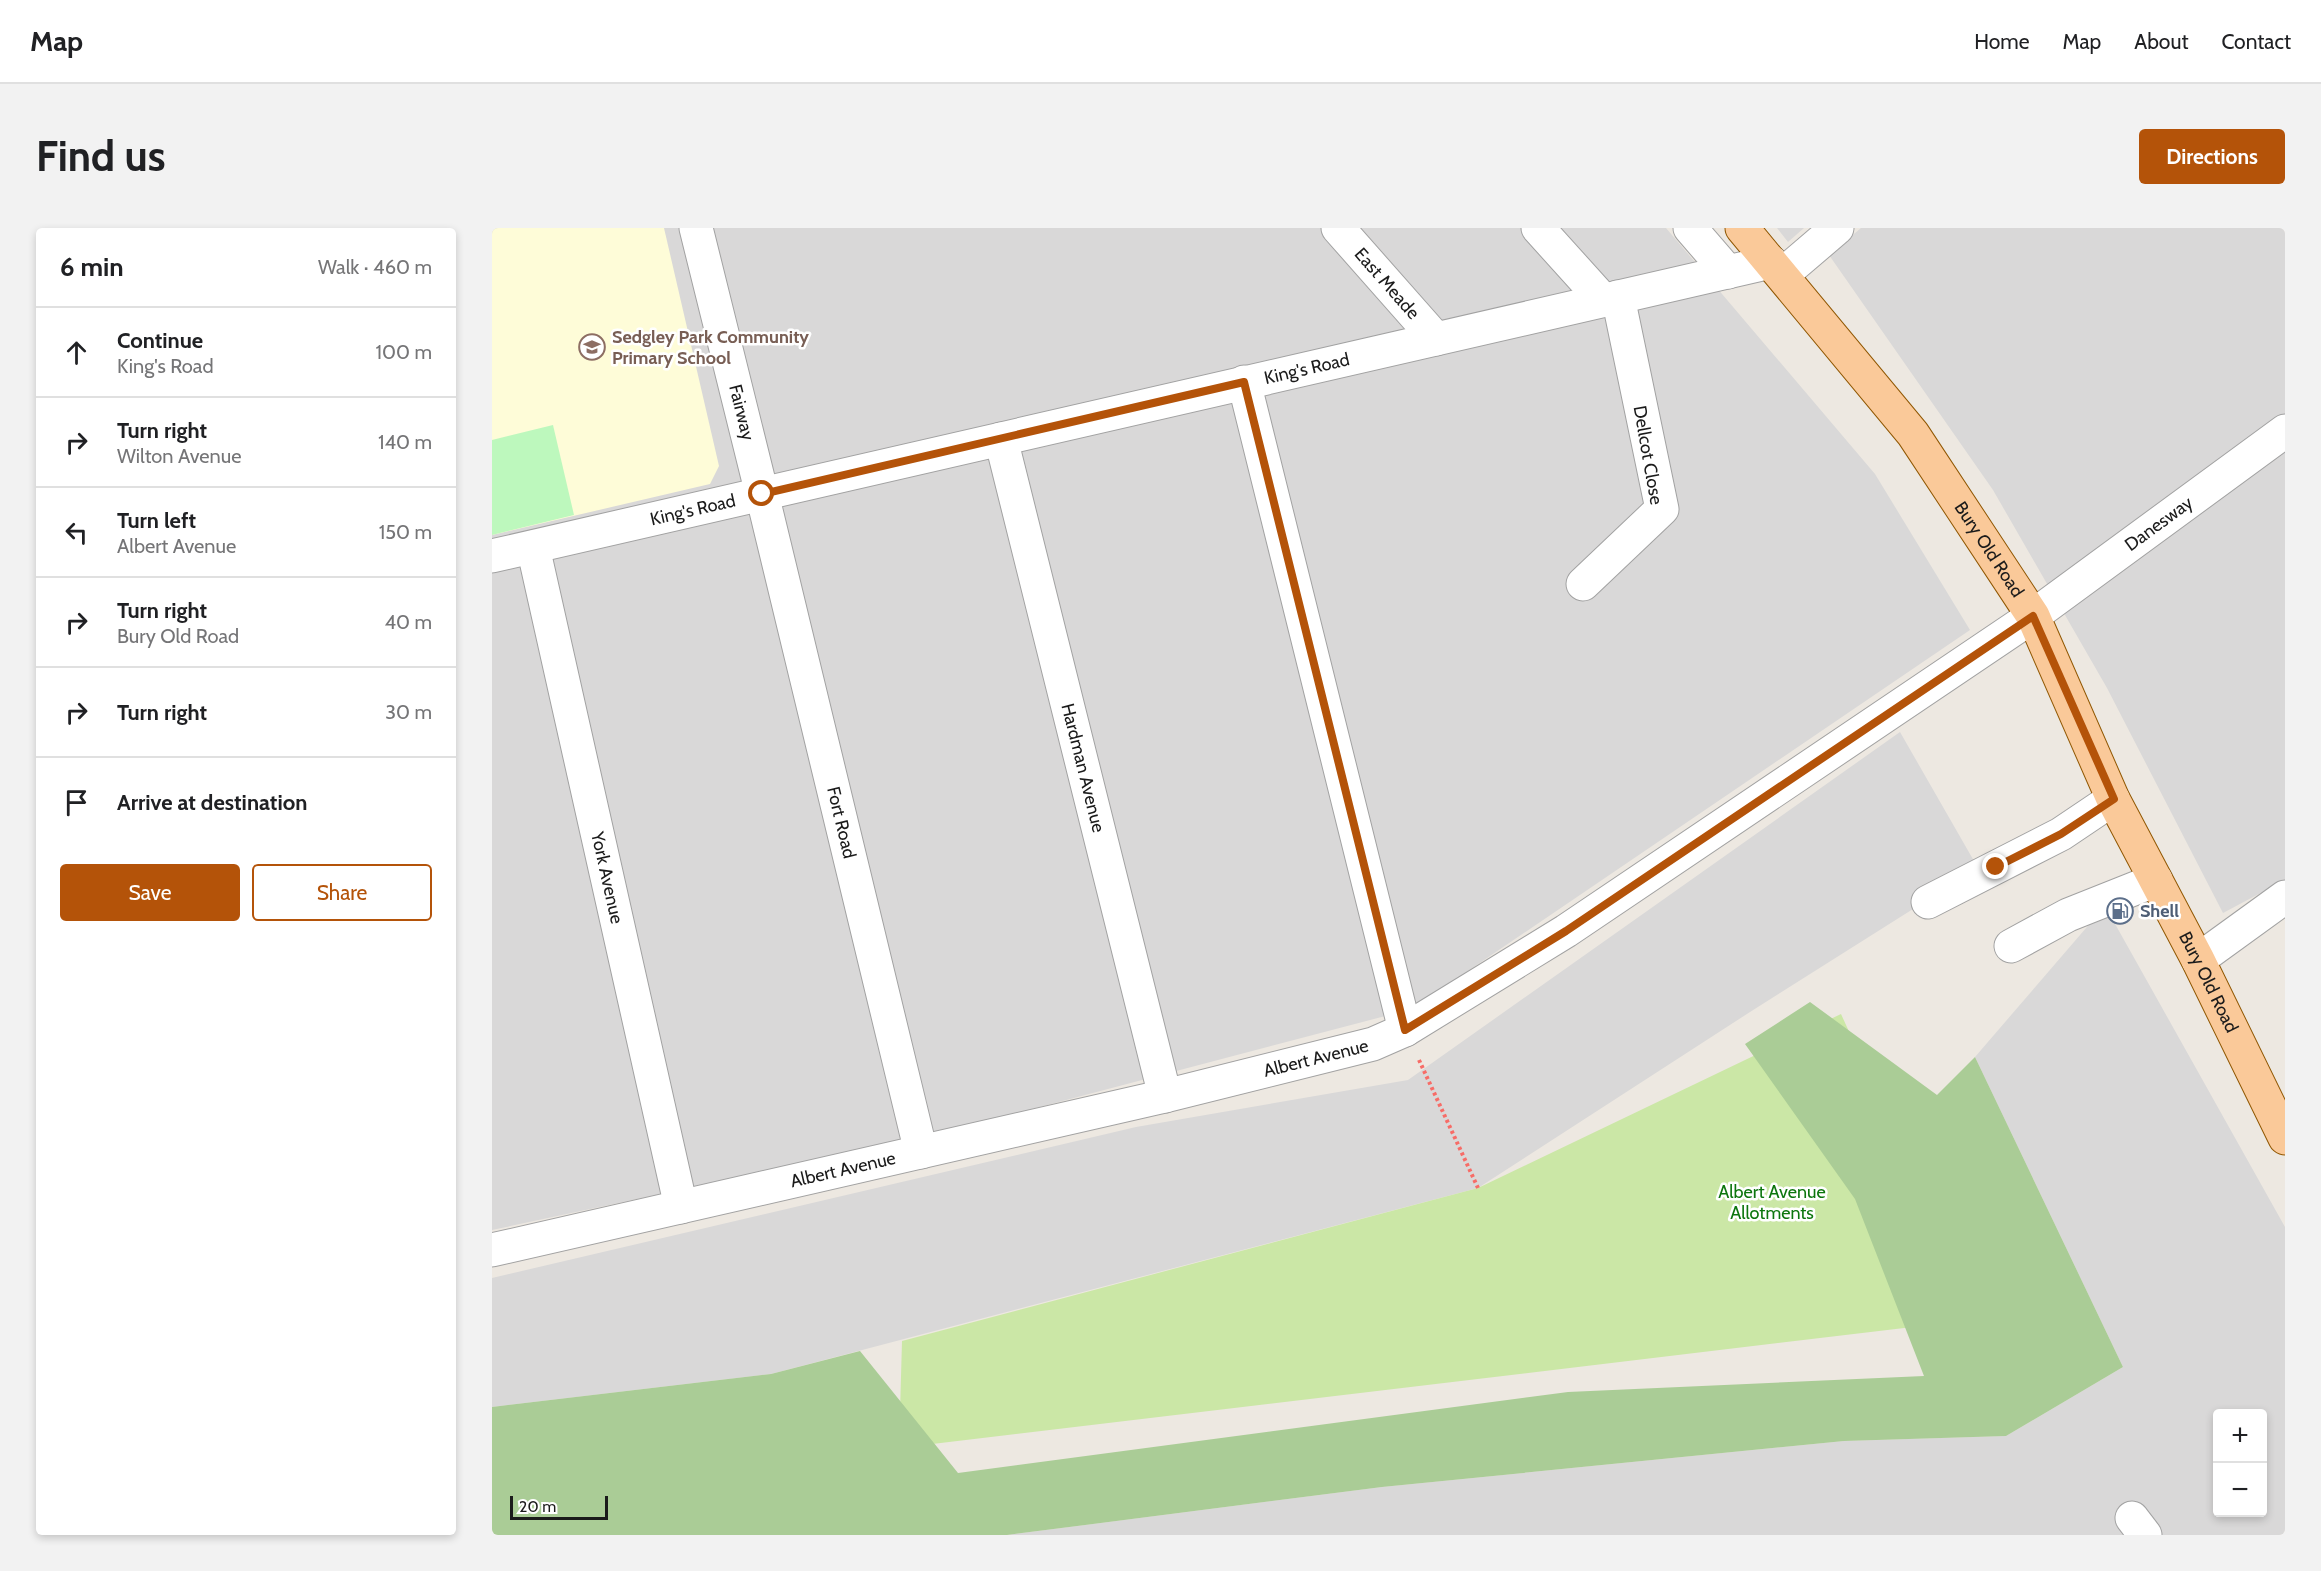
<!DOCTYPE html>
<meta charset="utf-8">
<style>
:root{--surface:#fff;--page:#f2f2f2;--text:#202124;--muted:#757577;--line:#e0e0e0;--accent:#b45309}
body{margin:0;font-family:Cabin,sans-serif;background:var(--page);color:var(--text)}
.controls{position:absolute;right:18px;bottom:18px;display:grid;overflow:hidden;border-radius:6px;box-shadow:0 3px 9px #0003}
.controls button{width:54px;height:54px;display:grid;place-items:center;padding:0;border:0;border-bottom:2px solid var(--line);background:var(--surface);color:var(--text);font:30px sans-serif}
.scale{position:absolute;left:18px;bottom:15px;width:98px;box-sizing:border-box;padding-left:6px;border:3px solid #1b1b1b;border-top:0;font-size:16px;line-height:21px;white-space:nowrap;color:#1b1b1b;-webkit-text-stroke:4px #fff;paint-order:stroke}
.stop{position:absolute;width:18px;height:18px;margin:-14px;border:4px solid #b45309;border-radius:50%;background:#fff}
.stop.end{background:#b45309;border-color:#fff;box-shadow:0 2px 6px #0008}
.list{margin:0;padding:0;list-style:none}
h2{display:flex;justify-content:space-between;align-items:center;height:78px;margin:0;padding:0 24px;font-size:26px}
h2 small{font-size:20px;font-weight:400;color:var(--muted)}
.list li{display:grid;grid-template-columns:39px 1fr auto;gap:18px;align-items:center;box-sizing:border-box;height:90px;padding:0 24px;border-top:2px solid var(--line)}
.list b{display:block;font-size:22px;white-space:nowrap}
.list p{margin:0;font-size:20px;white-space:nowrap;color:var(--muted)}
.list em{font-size:20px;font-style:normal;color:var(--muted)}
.actions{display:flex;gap:12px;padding:18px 24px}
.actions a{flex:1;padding:14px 0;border:2px solid var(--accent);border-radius:6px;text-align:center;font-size:21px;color:var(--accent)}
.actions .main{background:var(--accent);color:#fff}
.icon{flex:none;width:33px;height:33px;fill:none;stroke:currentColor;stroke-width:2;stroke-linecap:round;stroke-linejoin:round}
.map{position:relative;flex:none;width:1793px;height:1307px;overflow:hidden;border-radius:6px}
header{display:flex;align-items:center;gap:36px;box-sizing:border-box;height:84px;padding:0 30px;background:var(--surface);border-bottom:2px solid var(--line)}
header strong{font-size:28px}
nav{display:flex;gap:33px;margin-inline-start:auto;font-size:21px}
.intro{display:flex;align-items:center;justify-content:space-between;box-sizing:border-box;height:144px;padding:0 36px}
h1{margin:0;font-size:42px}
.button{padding:15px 27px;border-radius:6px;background:var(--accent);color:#fff;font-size:21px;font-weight:700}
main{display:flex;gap:36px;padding:0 36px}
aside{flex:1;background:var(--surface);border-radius:6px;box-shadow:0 3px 9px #0003}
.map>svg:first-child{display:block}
.residential{fill:#d9d8d8;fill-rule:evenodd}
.education{fill:#fefcd8}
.grass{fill:#cbe7a6}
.forest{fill:#aacc96}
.park{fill:#bdf8bd}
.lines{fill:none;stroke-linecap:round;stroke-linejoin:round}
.minor-casing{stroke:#a2a2a2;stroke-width:35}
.major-casing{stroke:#905702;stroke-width:35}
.path{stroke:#f76c67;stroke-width:4;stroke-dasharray:3 3;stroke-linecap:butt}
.minor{stroke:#fff;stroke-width:33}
.major{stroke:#fac999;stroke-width:33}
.route{stroke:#b45309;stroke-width:8}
.labels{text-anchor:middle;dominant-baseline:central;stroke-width:5;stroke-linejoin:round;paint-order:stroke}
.street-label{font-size:18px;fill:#1b1b1b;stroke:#fff}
.education-label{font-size:18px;font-weight:bold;fill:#785e54;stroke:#fff;text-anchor:start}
.service-label{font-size:18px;font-weight:bold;fill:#4e5e75;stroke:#fff;text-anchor:start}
.park-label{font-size:18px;fill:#0d760e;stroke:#fff}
</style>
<header>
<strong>Map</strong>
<nav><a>Home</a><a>Map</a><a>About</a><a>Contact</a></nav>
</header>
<div class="intro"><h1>Find us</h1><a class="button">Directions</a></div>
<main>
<aside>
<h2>6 min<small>Walk · 460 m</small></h2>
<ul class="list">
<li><svg class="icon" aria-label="ahead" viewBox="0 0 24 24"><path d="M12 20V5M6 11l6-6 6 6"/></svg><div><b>Continue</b><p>King's Road</p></div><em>100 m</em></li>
<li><svg class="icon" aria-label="right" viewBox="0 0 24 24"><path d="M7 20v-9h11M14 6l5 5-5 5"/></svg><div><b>Turn right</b><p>Wilton Avenue</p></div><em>140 m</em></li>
<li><svg class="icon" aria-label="left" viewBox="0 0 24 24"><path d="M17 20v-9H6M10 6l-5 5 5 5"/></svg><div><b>Turn left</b><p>Albert Avenue</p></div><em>150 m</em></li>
<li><svg class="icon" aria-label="right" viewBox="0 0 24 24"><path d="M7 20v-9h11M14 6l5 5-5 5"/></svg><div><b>Turn right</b><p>Bury Old Road</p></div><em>40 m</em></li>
<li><svg class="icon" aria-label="right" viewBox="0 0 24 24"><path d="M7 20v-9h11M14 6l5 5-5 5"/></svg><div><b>Turn right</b></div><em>30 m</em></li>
<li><svg class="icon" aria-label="arrive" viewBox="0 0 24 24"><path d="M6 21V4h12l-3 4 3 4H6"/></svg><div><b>Arrive at destination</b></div></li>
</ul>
<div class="actions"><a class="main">Save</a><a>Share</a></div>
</aside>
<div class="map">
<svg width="1793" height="1307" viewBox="0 0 1793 1307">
<rect width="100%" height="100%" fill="#ede8e1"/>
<path class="residential" d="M 0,0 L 1174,0 L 1383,246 L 1478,402 L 920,781 L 426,911 L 0,1002 Z
M 1285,0 L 1312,0 L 1296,14 Z
M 1369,0 L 1793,0 L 1793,652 L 1731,685 L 1615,460 L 1501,262 L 1337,27 Z
M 1408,504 L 1486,640 L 1258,784 L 986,960 L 279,1146 L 0,1179 L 0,1050 L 644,899 L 916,852 Z
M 1613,678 L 1793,999 L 1793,1307 L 515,1307 L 890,1259 L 1352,1213 L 1514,1208 L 1631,1139 L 1483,829 ZM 1726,1186 L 1770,1186 L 1770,1284 L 1726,1284 Z"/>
<path class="education" d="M 0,0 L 172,0 L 227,238 L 218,256 L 0,307 Z"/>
<path class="grass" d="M 1349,786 L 1488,1091 L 407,1220 L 410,1113 L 986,960 Z"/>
<path class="forest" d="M 1318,774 L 1445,867 L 1483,829 L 1631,1139 L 1514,1208 L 1352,1213 L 890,1259 L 515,1307 L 0,1307 L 0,1179 L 279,1146 L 368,1123 L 466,1245 L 1076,1164 L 1432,1148 L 1363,971 L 1253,816 Z"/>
<path class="park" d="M 61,197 L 82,287 L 0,307 L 0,212 Z"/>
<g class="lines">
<g class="minor-casing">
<g id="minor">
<path id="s1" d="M 204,0 L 270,266 L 429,924"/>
<path id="s2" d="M 846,0 L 944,111"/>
<path d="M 1046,0 L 1111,72"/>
<path d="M 1198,0 L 1236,44"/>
<path d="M 1290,47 L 1345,0"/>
<path d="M 752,154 L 913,802"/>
<path id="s3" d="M 509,211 L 673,868"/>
<path id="s4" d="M 41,319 L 189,979"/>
<path id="s5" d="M 0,328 L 1279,34"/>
<path d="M 1091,356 L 1170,281 L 1126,69"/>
<path d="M 1436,674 L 1569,606 L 1621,571"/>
<path d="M 1519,718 L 1576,687 L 1664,652"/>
<path d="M 1706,732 L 1793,669"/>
<path id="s6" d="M 0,1022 L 673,868 L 881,816 L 913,802 L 1074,703 L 1541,388 L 1793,203"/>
<path d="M 1640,1290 L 1653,1307"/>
</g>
</g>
<g class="major-casing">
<g id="major">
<path id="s7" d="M 1250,0 L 1421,206 L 1541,388 L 1621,571 L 1706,732 L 1793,910"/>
</g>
</g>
<path class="path" d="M 927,832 L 986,960"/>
<use href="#minor" class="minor"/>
<use href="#major" class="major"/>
</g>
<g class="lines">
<path class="route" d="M 270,266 L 752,154 L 913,802 L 1074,703 L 1541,388 L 1622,571 L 1569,606 L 1504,639"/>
</g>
<defs>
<g id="school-ring" transform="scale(1.35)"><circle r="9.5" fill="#fff" stroke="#8d6e63" stroke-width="1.5"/><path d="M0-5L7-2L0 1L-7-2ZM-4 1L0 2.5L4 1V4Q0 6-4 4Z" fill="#8d6e63"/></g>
<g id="fuel-ring" transform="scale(1.35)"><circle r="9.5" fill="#fff" stroke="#5c6f8a" stroke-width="1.5"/><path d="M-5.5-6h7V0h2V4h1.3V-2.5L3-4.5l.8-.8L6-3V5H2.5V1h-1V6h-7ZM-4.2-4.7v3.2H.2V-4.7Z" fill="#5c6f8a"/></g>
</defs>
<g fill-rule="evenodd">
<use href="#school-ring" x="100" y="119"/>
<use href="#fuel-ring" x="1628" y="683"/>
</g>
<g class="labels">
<g class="street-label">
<text stroke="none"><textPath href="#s2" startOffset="74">East Meade</textPath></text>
<text stroke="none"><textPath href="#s5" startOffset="836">King's Road</textPath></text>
<text stroke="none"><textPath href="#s1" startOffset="190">Fairway</textPath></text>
<text transform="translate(1156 227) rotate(80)">Dellcot Close</text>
<text stroke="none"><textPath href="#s5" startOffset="206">King's Road</textPath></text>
<text stroke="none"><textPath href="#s6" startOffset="1848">Danesway</textPath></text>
<text stroke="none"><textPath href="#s7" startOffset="406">Bury Old Road</textPath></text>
<text stroke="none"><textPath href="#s3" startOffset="339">Hardman Avenue</textPath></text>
<text stroke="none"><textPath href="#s1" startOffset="612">Fort Road</textPath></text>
<text stroke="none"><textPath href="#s4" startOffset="339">York Avenue</textPath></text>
<text stroke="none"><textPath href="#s7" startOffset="892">Bury Old Road</textPath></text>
<text stroke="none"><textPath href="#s6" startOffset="846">Albert Avenue</textPath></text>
<text stroke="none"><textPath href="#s6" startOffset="360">Albert Avenue</textPath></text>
</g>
<g class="education-label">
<text x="120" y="109">Sedgley Park Community<tspan x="120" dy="21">Primary School</tspan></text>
</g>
<g class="service-label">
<text x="1648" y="683">Shell</text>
</g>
<g class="park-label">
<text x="1280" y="964">Albert Avenue<tspan x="1280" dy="21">Allotments</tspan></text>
</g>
</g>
</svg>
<div class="controls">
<button>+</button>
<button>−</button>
</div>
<div class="scale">20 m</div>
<div class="stop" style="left:270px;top:266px"></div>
<div class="stop end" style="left:1504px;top:639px"></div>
</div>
</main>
